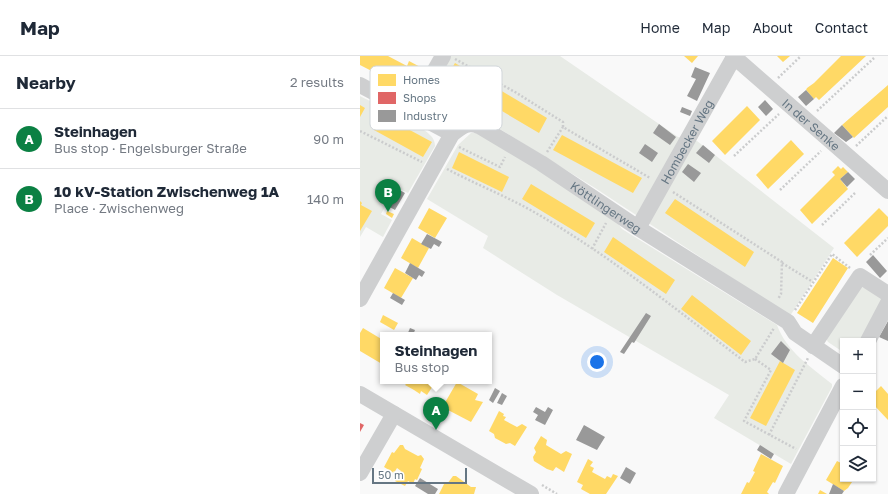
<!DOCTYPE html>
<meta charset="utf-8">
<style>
:root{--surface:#fff;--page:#f2f2f3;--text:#1f2937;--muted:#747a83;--line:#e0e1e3;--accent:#0b8043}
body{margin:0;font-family:"Golos Text",sans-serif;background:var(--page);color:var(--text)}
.controls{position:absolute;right:12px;bottom:12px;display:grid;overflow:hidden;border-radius:0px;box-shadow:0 1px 3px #0004}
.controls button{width:36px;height:36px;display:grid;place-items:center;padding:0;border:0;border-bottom:1px solid var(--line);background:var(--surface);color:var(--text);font:20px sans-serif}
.scale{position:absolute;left:12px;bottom:10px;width:95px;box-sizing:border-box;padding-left:4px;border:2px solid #657683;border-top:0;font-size:11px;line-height:14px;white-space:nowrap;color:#657683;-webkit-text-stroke:3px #fff;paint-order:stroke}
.you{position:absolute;left:237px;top:306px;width:14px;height:14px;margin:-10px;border:3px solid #fff;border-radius:50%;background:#1a73e8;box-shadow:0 0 0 6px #1a73e833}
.badge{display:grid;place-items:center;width:26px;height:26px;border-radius:50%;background:var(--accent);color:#fff;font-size:13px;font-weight:700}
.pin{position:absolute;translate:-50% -33px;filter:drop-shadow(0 1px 2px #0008)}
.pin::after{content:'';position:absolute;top:21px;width:14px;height:12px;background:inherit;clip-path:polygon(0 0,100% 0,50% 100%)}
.popup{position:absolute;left:20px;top:276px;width:112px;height:52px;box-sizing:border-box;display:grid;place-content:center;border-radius:0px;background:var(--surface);filter:drop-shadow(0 1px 3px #0005);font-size:13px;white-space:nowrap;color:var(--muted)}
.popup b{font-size:15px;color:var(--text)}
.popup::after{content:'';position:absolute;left:50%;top:100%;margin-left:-8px;border:8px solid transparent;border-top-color:var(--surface)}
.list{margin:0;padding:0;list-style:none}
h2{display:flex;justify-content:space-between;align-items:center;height:52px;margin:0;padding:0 16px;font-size:17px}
h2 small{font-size:13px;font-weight:400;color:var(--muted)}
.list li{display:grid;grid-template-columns:26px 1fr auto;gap:12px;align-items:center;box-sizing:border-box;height:60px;padding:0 16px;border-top:1px solid var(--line)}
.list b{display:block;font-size:15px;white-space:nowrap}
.list p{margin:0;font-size:13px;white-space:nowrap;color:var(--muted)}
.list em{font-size:13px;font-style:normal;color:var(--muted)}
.icon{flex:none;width:22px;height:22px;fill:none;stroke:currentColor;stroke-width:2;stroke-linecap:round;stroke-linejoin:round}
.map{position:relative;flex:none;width:528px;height:438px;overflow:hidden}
header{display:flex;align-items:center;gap:24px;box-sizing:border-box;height:56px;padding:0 20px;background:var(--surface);border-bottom:1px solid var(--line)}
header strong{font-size:19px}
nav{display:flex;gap:22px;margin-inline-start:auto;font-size:14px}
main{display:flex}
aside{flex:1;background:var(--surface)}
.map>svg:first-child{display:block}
.green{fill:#e8ebe6}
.homes{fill:#ffd966}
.shops{fill:#e06666}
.industry{fill:#999}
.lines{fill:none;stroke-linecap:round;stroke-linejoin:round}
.path{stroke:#cbcccd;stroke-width:2.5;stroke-dasharray:2 2;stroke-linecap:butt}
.minor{stroke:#cecfd0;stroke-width:16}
.labels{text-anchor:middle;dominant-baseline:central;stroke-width:4;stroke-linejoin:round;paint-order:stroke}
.street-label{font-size:12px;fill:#657683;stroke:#fff}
.key{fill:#fff;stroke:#d1d6da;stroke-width:1}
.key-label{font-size:11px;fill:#657683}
</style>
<header>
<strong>Map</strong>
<nav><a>Home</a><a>Map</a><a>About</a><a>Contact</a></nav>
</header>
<main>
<aside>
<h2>Nearby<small>2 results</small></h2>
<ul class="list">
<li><span class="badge">A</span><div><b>Steinhagen</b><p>Bus stop · Engelsburger Straße</p></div><em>90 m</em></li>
<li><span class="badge">B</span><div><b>10 kV-Station Zwischenweg 1A</b><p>Place · Zwischenweg</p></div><em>140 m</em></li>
</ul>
</aside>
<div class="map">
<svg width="528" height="438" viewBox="0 0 528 438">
<rect width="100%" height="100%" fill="#f9f9f9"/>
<path class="green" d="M 87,0 L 200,0 L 318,81 L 337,85 L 474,192 L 430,260 L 235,132 L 127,65 L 68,32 Z
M 0,40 C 15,48 63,69 72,81 C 74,84 75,87 75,90 L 48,137 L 36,131 L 21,158 L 32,164 L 23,181 L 6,171 L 0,181 Z
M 111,77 L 118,77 L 160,102 L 254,162 L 262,173 L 417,269 C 427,296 450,310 472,328 L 472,331 L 431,408 L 354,362 L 369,339 L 197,239 L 123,192 L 128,180 L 67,143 L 98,89 Z
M 501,231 L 506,232 L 523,243 L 506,285 L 483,285 L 483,296 L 468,286 L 465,280 Z"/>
<path class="homes" d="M 0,0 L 28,0 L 47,10 L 49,5 L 64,13 L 56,28 L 42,20 L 37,28 L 0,9 Z
M 324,0 L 338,0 L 332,7 Z
M 417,0 L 430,0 L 423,6 Z
M 481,0 L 506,0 L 459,44 L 456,41 L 454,43 L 446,34 L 447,32 L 454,27 Z
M 95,7 L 187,62 L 179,77 L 86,22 Z
M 528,29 L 528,51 L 494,82 L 482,69 Z
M 0,49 L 5,52 L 0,61 Z
M 387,50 L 400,64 L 365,99 L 352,85 Z
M 22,59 L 72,86 L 63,101 L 14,74 Z
M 202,79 L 282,122 L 273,137 L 193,94 Z
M 431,84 L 444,98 L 408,133 L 396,119 Z
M 99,96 L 149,121 L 142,136 L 92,112 Z
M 478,110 L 481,113 L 483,111 L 488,116 L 480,123 L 488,133 L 452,168 L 440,154 L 475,119 L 472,116 Z
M 171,128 L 235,167 L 226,182 L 162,143 Z
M 315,143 L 394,196 L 385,211 L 305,157 Z
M 0,145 L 2,147 L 1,149 L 12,155 L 0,175 Z
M 69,152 L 87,162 L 75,182 L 58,172 Z
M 519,152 L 528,161 L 528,170 L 497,201 L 484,187 Z
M 27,155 L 34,158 L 32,162 L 26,158 Z
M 253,181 L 315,224 L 306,238 L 244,196 Z
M 52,182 L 69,192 L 58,212 L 41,202 Z
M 473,202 L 488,212 L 453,267 L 437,257 Z
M 35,212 L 53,222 L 41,242 L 24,232 Z
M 332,239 L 391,285 L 381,299 L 321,253 Z
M 23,259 L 38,267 L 34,274 L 20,266 Z
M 3,272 L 23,284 L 22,308 L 0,295 L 0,277 Z
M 420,305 L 435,314 L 406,370 L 390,362 Z
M 44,325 L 76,325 L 67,339 L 61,335 L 60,338 L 54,334 L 45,329 L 47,327 Z
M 97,326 L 118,338 L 115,344 L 123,346 L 111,366 L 88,354 L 89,353 L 83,350 Z
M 521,330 L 528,338 L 528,364 L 513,348 L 513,338 Z
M 139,355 L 144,358 L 143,360 L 146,361 L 144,364 L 157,371 L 162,368 L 167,371 L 155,390 L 150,387 L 146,388 L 135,382 L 134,378 L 129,375 Z
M 181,380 L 187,384 L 186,389 L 201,398 L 206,395 L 212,398 L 204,416 L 196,411 L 193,415 L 187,413 L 174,405 L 173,401 L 176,396 L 174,392 Z
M 40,389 L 43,389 L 45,393 L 58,400 L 61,399 L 64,403 L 60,412 L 62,413 L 57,424 L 55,423 L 53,428 L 48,425 L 45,430 L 35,425 L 41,415 L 37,412 L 34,417 L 24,411 L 32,396 L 34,397 Z
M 401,398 L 423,410 L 415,427 L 413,426 L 407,436 L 409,438 L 381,438 L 387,426 L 389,427 L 395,416 L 393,415 Z
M 228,403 L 233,406 L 230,410 L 234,412 L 232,416 L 245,423 L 247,420 L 251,422 L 253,418 L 258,420 L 246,438 L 230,438 L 221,433 L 223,429 L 217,426 Z
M 477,405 L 483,408 L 483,423 L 494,423 L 488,432 L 484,435 L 466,424 Z
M 93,420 L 96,420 L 111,431 L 116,431 L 114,438 L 79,438 L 85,426 L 87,428 Z
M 460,434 L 467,438 L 458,438 Z"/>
<path class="shops" d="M 0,367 L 4,369 L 0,376 Z"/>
<path class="industry" d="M 335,11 L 350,17 L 337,45 L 327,40 L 336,23 L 331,21 Z
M 446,34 L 454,43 L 446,50 L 438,41 Z
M 405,44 L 413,53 L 406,60 L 398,51 Z
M 322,51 L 332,55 L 330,60 L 320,56 Z
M 299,68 L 316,81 L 310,89 L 293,77 Z
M 482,69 L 493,81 L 486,86 L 474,77 Z
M 285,88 L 298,97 L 292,106 L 279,97 Z
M 343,89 L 355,99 L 349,107 L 336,97 Z
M 328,108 L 341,117 L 334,126 L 322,116 Z
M 488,116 L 495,123 L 487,131 L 480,123 Z
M 36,132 L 45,137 L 35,154 L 26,149 Z
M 67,178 L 82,186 L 79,191 L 74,188 L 71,193 L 61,188 Z
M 513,199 L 527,215 L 520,222 L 506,206 Z
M 50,207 L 65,216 L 62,221 L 59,219 L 56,224 L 45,217 Z
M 33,237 L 45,244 L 42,249 L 30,242 Z
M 286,257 L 291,260 L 274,287 L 272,286 L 264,298 L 260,296 Z
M 528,265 L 528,285 L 519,281 Z
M 50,272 L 55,274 L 53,279 L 47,279 Z
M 421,285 L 430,294 L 423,307 L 411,298 Z
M 135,332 L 140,335 L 133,347 L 129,344 Z
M 142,337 L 147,340 L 142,349 L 137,347 Z
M 176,351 L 185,356 L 188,351 L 193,354 L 185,369 L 175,364 L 178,359 L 173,356 Z
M 224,369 L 245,381 L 237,394 L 216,384 Z
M 400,389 L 414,398 L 411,403 L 397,394 Z
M 266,411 L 276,417 L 270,428 L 260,422 Z
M 60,422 L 78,433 L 75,438 L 68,438 L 55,430 Z
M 473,428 L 484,435 L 482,438 L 469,438 Z"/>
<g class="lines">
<path class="path" d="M 95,3 L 155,36 L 203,66 L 203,71 L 290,122
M 418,22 L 441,0
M 457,55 L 514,2
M 0,75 L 62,106
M 496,90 L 528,60
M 99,91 L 140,111 L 145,101
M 187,96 L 203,71
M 374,100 L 419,58
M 87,113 C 115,128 146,140 174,156 C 249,199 317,254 385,306 L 395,303 L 414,272
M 420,134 L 461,95
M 313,136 L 422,206 L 421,238 L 418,243
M 462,169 L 495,137
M 232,193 L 246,167
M 510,199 L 528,182
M 422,207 L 453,226
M 435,254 L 472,198 L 490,212
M 395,303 L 411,314 L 384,365 L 436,393
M 409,379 L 448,302
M 182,429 L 197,438"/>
<g class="minor">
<path id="s1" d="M 373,0 L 528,135"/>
<path id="s2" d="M 0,29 L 92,78 C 102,71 107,65 119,70 L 181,107 L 278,172 L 420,261 L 428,266 L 435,277 L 483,310"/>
<path d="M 51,56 L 83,0"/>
<path id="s3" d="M 278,172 L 374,1"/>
<path d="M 0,243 L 92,78"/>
<path d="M 508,285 L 528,247"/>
<path d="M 453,290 L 500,220 L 528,238"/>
<path d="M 0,338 L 171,438"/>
<path d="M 0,417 L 34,358"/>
<path d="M 426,438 L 483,330"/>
</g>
</g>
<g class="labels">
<g class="street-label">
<text stroke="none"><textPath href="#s1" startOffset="104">In der Senke</textPath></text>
<text stroke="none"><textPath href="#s3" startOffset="99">Hombecker Weg</textPath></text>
<text stroke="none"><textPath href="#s2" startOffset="285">Köttlingerweg</textPath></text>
</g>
</g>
<rect x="10" y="10" width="132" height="64" rx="6" class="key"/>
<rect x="18" y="18" width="18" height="12" fill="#ffd966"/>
<rect x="18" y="36" width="18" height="12" fill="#e06666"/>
<rect x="18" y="54" width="18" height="12" fill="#999"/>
<g class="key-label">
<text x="43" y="28">Homes</text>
<text x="43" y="46">Shops</text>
<text x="43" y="64">Industry</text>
</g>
</svg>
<div class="controls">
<button>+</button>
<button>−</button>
<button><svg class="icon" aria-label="locate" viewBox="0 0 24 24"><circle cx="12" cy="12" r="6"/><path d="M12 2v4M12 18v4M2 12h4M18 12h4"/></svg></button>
<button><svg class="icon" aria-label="layers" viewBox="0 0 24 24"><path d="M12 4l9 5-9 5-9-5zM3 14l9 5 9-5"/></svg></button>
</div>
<div class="scale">50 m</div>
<div class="you"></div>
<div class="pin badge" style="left:76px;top:374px">A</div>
<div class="popup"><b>Steinhagen</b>Bus stop</div>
<div class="pin badge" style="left:28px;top:156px">B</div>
</div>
</main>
